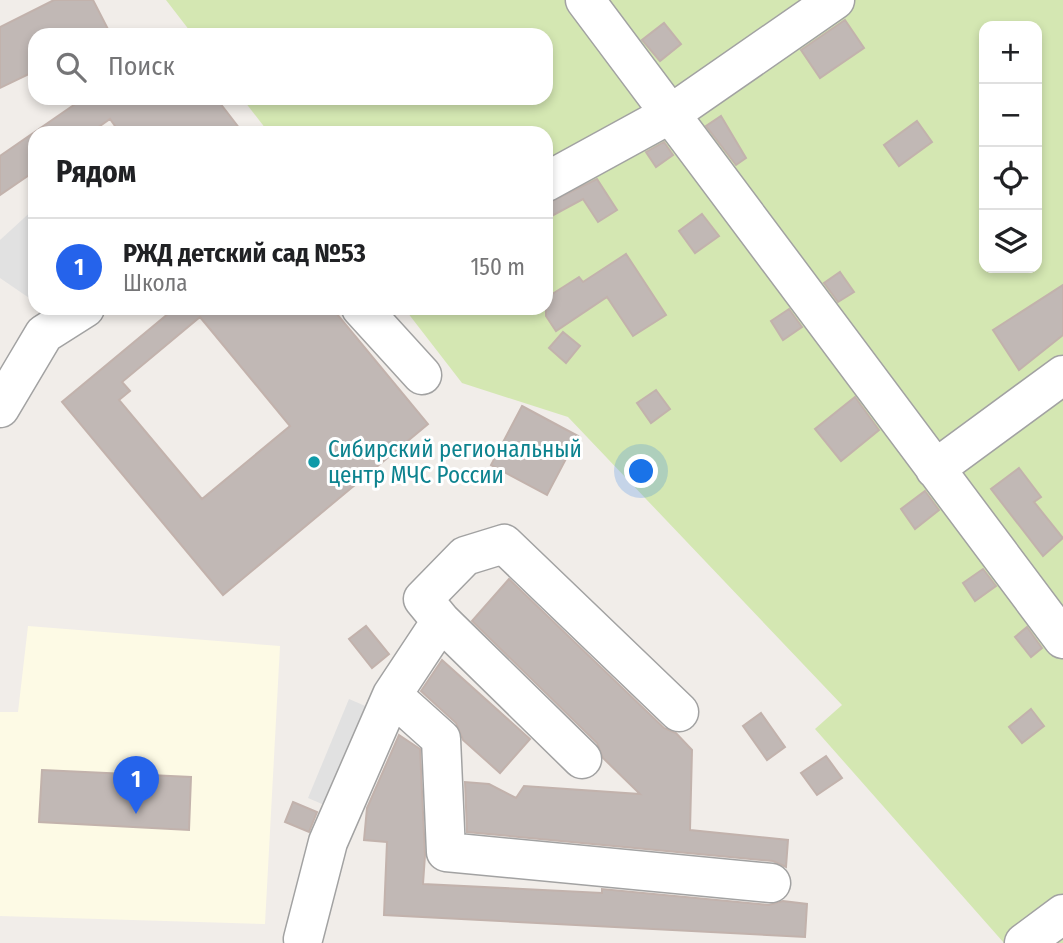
<!DOCTYPE html>
<html lang="ru">
<meta charset="utf-8">
<style>
:root{--surface:#fff;--page:#f2f2f2;--text:#202124;--muted:#757577;--line:#e0e0e0;--accent:#2563eb}
body{margin:0;font-family:"Fira Sans Condensed",sans-serif;background:var(--page);color:var(--text)}
.controls{position:absolute;right:21px;top:21px;display:grid;overflow:hidden;border-radius:14px;box-shadow:0 4px 10px #0003}
.controls button{width:63px;height:63px;display:grid;place-items:center;padding:0;border:0;border-bottom:2px solid var(--line);background:var(--surface);color:var(--text);font:35px sans-serif}
.you{position:absolute;left:642px;top:472px;width:24px;height:24px;margin:-18px;border:5px solid #fff;border-radius:50%;background:#1a73e8;box-shadow:0 0 0 10px #1a73e833}
.badge{display:grid;place-items:center;width:46px;height:46px;border-radius:50%;background:var(--accent);color:#fff;font-size:23px;font-weight:700}
.pin{position:absolute;translate:-50% -58px;filter:drop-shadow(0 2px 4px #0008)}
.pin::after{content:'';position:absolute;top:37px;width:24px;height:21px;background:inherit;clip-path:polygon(0 0,100% 0,50% 100%)}
.list{margin:0;padding:0;list-style:none}
h2{display:flex;justify-content:space-between;align-items:center;height:91px;margin:0;padding:0 28px;font-size:30px}
h2 small{font-size:23px;font-weight:400;color:var(--muted)}
.list li{display:grid;grid-template-columns:46px 1fr auto;gap:21px;align-items:center;box-sizing:border-box;height:98px;padding:0 28px;border-top:2px solid var(--line)}
.list b{display:block;font-size:26px;white-space:nowrap}
.list p{margin:0;font-size:23px;white-space:nowrap;color:var(--muted)}
.list em{font-size:23px;font-style:normal;color:var(--muted)}
.icon{flex:none;width:38px;height:38px;fill:none;stroke:currentColor;stroke-width:2;stroke-linecap:round;stroke-linejoin:round}
.map{position:relative;flex:none;width:1063px;height:943px;overflow:hidden}
.search{position:absolute;background:var(--surface);box-shadow:0 4px 10px #0003;left:28px;top:28px;width:525px;height:77px;display:flex;align-items:center;gap:18px;box-sizing:border-box;padding:0 24px;border-radius:21px;color:var(--muted);font-size:26px}
.panel{position:absolute;background:var(--surface);box-shadow:0 4px 10px #0003;left:28px;top:126px;width:525px;height:189px;border-radius:21px}
.map>svg:first-child{display:block}
.education{fill:#fdfae5}
.grass{fill:#d4e7b2;fill-rule:evenodd}
.parking{fill:#e1e1e1}
.building{fill:#c1b8b5;stroke:#c2b2ac;stroke-width:2;fill-rule:evenodd}
.lines{fill:none;stroke-linecap:round;stroke-linejoin:round}
.minor-casing{stroke:#a2a2a2;stroke-width:41}
.minor{stroke:#fff;stroke-width:38}
.culture-dot{fill:#0f9aa8;stroke:#fff;stroke-width:2.5}
.labels{text-anchor:middle;dominant-baseline:central;stroke-width:6;stroke-linejoin:round;paint-order:stroke}
.culture-label{font-size:23px;fill:#0d838f;stroke:#fff;text-anchor:start}
</style>
<div class="map">
<svg width="1063" height="943" viewBox="0 0 1063 943">
<rect width="100%" height="100%" fill="#f1ede9"/>
<path class="education" d="M 28,626 L 280,646 L 265,924 L 0,916 L 0,712 L 18,712 Z"/>
<path class="grass" d="M 166,0 L 1063,0 L 1063,943 L 1004,943 L 815,729 L 842,705 L 568,417 L 462,383 L 404,308 L 546,308 L 546,133 L 269,133 L 242,98 L 546,98 L 546,35 L 193,35 ZM 984,26 L 1037,26 L 1037,268 L 984,268 Z"/>
<path class="parking" d="M 35,208 L 35,302 L 0,278 L 0,240 Z
M 349,699 L 370,708 L 329,807 L 308,798 Z"/>
<path class="building" d="M 54,0 L 93,0 L 111,35 L 35,35 L 35,71 L 0,88 L 0,27 Z
M 845,20 L 864,48 L 820,78 L 801,50 Z
M 664,23 L 681,44 L 660,61 L 642,40 Z
M 84,98 L 216,98 L 243,133 L 120,133 L 110,119 L 90,133 L 35,133 L 35,171 L 0,195 L 0,156 Z
M 721,116 L 746,158 L 736,165 L 706,126 Z
M 917,121 L 932,142 L 899,166 L 884,145 Z
M 664,142 L 673,155 L 656,167 L 646,152 Z
M 597,179 L 617,210 L 598,222 L 583,199 L 546,219 L 546,204 Z
M 702,214 L 719,236 L 695,253 L 679,231 Z
M 626,254 L 666,315 L 633,336 L 607,297 L 556,331 L 546,316 L 546,298 L 579,277 L 583,282 Z
M 840,272 L 854,292 L 838,302 L 824,283 Z
M 1063,285 L 1063,335 L 1019,370 L 993,330 Z
M 175,308 L 332,308 L 428,424 L 223,595 L 62,402 ZM 200,317 L 290,426 L 202,499 L 119,400 L 130,391 L 122,382 Z
M 789,309 L 802,327 L 783,340 L 771,321 Z
M 563,332 L 580,346 L 566,363 L 549,348 Z
M 656,390 L 670,409 L 651,423 L 637,403 Z
M 855,397 L 879,430 L 841,461 L 815,429 Z
M 522,406 L 578,436 L 547,495 L 491,465 Z
M 1019,468 L 1041,497 L 1034,502 L 1063,538 L 1043,556 L 991,489 Z
M 925,491 L 939,510 L 915,529 L 901,509 Z
M 983,569 L 996,586 L 975,601 L 963,583 Z
M 509,579 L 664,728 L 676,733 L 692,750 L 690,830 L 788,840 L 786,867 L 773,861 L 467,832 L 465,782 L 489,784 L 516,798 L 524,786 L 640,794 L 603,758 L 597,743 L 472,621 Z
M 366,626 L 389,654 L 372,668 L 349,639 Z
M 1027,627 L 1042,648 L 1031,657 L 1015,637 Z
M 442,660 L 530,739 L 500,773 L 463,740 L 456,723 L 421,691 Z
M 1031,709 L 1044,726 L 1022,743 L 1009,727 Z
M 761,713 L 785,747 L 767,760 L 743,726 Z
M 399,735 L 420,749 L 425,855 L 423,884 L 602,893 L 602,889 L 769,905 L 783,901 L 807,904 L 805,937 L 384,915 L 387,842 L 364,840 L 367,808 Z
M 826,756 L 842,778 L 817,795 L 801,773 Z
M 42,770 L 191,777 L 189,830 L 39,822 Z
M 293,802 L 317,812 L 309,832 L 285,822 Z"/>
<g class="lines">
<g class="minor-casing">
<path id="minor" d="M 585,0 L 1063,639
M 546,182 L 672,113 L 835,0
M 361,308 L 422,375
M 0,408 L 44,334 L 85,308
M 935,469 L 1063,375
M 441,621 L 582,759
M 392,695 L 441,739 L 446,852 L 771,883
M 303,939 L 328,842 L 392,695 L 441,621 L 423,599 L 465,556 L 504,544 L 679,712
M 1024,943 L 1063,914"/>
</g>
<use href="#minor" class="minor"/>
</g>
<circle class="culture-dot" cx="314" cy="462" r="7"/>
<g class="labels">
<g class="culture-label">
<text x="328" y="449">Сибирский региональный<tspan x="328" dy="26">центр МЧС России</tspan></text>
</g>
</g>
</svg>
<div class="controls">
<button>+</button>
<button>−</button>
<button><svg class="icon" aria-label="locate" viewBox="0 0 24 24"><circle cx="12" cy="12" r="6"/><path d="M12 2v4M12 18v4M2 12h4M18 12h4"/></svg></button>
<button><svg class="icon" aria-label="layers" viewBox="0 0 24 24"><path d="M12 4l9 5-9 5-9-5zM3 14l9 5 9-5"/></svg></button>
</div>
<div class="you"></div>
<div class="pin badge" style="left:136px;top:814px">1</div>
<div class="search"><svg class="icon" aria-label="search" viewBox="0 0 24 24"><circle cx="10" cy="10" r="6"/><path d="M15 15l6 6"/></svg>Поиск</div>
<section class="panel">
<h2>Рядом<small></small></h2>
<ul class="list">
<li><span class="badge">1</span><div><b>РЖД детский сад №53</b><p>Школа</p></div><em>150 m</em></li>
</ul>
</section>
</div>
